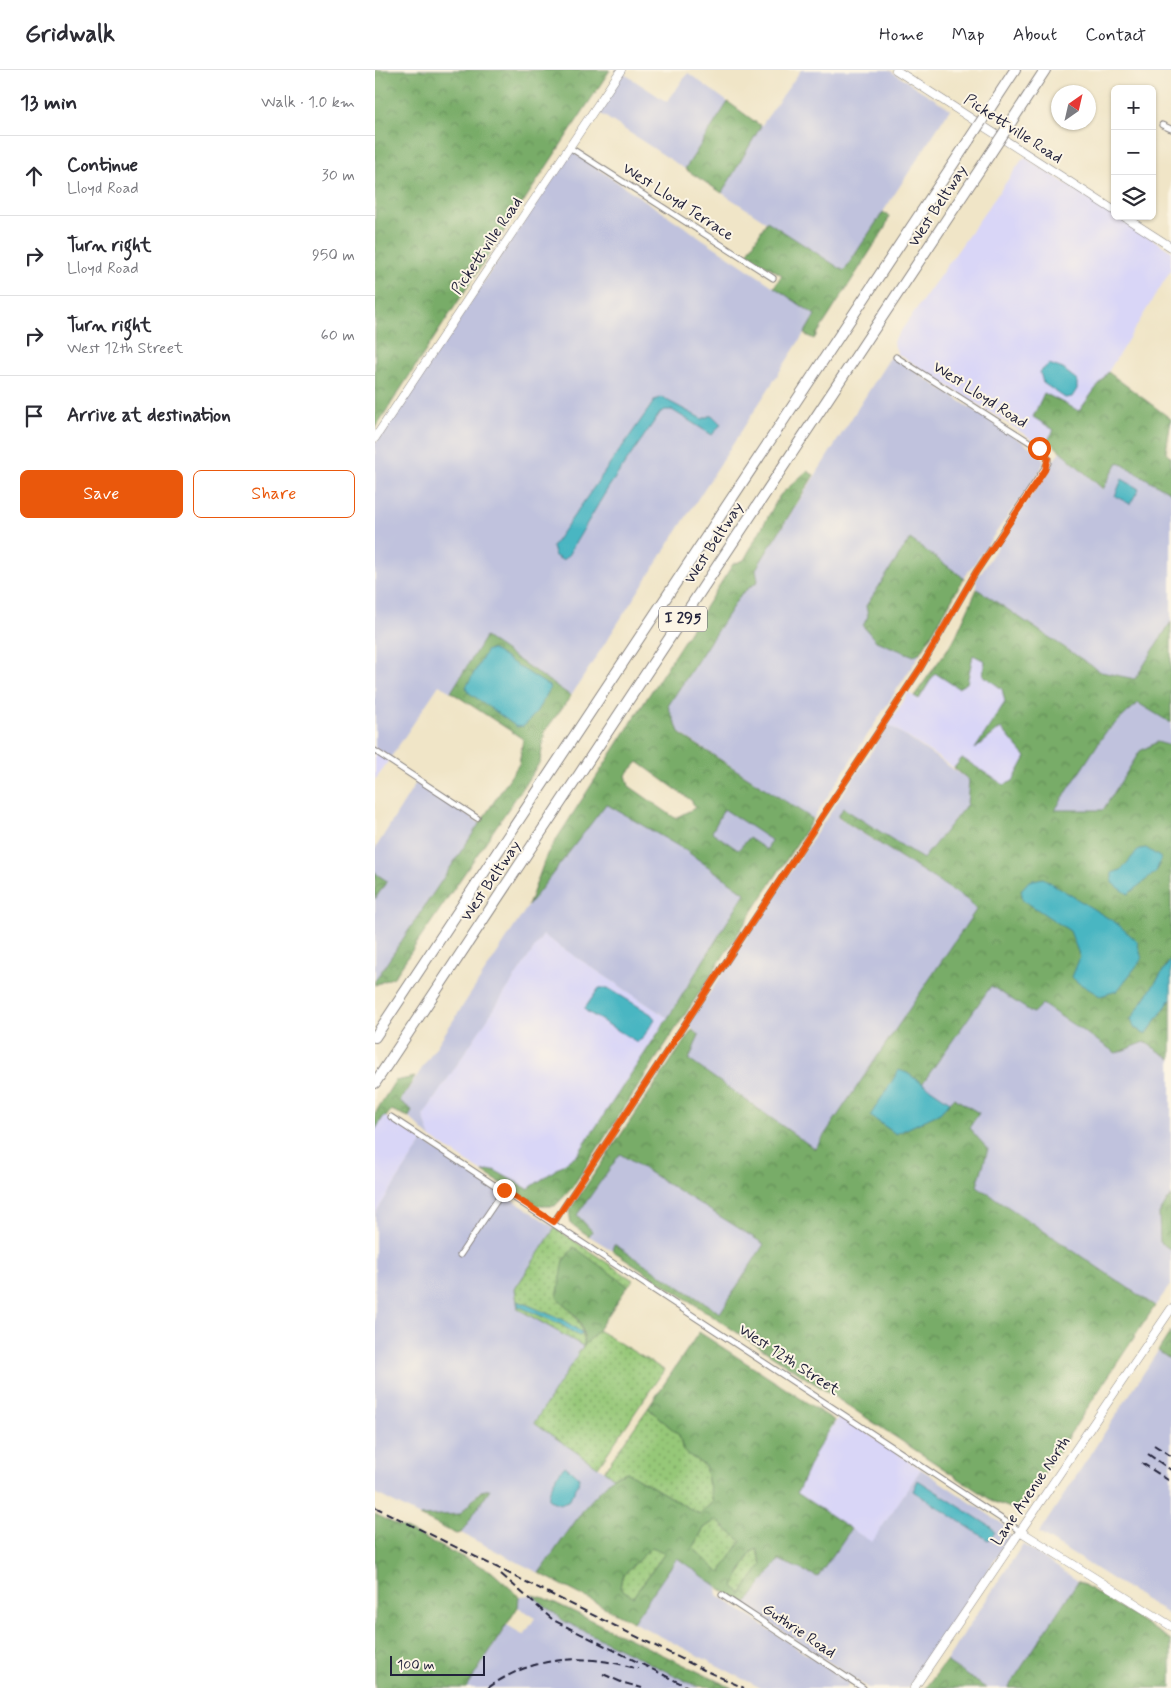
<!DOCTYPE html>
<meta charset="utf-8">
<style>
:root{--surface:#fff;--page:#f7f7f7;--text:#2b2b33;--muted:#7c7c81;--line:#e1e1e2;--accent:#ea580c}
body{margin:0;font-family:Mynerve,sans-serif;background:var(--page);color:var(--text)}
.controls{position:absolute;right:15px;top:15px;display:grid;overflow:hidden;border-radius:8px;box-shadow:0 1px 4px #0004}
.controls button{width:45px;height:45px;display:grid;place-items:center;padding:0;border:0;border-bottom:1px solid var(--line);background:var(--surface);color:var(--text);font:25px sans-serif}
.compass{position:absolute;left:676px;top:15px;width:45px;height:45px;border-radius:50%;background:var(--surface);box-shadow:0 1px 4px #0004;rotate:34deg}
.scale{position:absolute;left:15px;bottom:12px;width:95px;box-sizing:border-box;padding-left:5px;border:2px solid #22223b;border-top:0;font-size:14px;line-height:18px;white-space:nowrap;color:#22223b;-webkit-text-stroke:4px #fcf5e5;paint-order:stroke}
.stop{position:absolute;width:15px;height:15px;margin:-11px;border:4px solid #ea580c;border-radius:50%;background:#fff}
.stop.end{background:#ea580c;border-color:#fff;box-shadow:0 1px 5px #0008}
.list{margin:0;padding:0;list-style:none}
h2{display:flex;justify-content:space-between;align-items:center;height:65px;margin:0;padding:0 20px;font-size:21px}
h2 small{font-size:16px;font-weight:400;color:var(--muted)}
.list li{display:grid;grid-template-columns:32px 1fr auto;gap:15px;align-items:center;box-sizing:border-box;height:80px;padding:0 20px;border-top:1px solid var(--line)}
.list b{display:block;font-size:19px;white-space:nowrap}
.list p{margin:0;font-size:16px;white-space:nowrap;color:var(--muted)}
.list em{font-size:16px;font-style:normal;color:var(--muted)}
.actions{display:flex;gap:10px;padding:15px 20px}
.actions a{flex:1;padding:11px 0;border:1px solid var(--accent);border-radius:8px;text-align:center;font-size:18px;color:var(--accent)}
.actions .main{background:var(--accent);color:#fff}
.icon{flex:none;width:28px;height:28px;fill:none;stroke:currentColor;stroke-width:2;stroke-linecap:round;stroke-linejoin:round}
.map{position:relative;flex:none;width:796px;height:1618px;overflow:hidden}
header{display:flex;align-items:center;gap:30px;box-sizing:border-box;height:70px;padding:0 25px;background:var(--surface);border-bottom:1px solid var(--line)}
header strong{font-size:24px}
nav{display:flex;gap:28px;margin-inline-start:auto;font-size:18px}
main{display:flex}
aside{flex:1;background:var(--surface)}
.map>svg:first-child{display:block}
.built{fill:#d9d6f7}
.industrial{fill:#c0c2dd}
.green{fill:url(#green-dots);stroke:#5c755a;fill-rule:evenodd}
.forest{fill:url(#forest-crowns);stroke:#4d6752;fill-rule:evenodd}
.water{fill:#48b6c2;stroke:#356c7e}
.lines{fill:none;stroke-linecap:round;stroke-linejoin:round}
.street-casing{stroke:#898481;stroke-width:7}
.secondary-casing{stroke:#898481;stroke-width:9}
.highway-casing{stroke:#898481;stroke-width:12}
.street{stroke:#fff;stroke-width:5}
.secondary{stroke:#fff;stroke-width:8}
.highway{stroke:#fff;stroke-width:10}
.rail{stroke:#22223b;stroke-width:2;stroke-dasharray:8 4;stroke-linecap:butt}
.highway-bridge-casing{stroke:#898481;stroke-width:12;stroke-linecap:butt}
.highway-bridge{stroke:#fff;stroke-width:10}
.route{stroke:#ea580c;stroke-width:6}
.labels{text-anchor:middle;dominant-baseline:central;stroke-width:4;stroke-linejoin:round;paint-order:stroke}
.shield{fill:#fcf5e5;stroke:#63616e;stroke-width:1}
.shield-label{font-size:15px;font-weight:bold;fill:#22223b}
.street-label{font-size:16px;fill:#22223b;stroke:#fcf5e5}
</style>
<header>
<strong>Gridwalk</strong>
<nav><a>Home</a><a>Map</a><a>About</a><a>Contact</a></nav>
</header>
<main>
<aside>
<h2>13 min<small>Walk · 1.0 km</small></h2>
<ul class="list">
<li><svg class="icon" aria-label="ahead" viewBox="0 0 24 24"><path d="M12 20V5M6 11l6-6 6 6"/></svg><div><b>Continue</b><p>Lloyd Road</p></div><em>30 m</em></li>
<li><svg class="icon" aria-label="right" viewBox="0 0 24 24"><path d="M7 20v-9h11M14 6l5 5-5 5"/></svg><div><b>Turn right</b><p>Lloyd Road</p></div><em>950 m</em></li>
<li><svg class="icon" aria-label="right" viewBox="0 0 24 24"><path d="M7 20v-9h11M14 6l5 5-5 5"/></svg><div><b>Turn right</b><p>West 12th Street</p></div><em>60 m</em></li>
<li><svg class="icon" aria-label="arrive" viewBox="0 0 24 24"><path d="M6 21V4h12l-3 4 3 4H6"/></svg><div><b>Arrive at destination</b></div></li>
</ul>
<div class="actions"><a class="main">Save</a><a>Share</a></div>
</aside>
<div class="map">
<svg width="796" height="1618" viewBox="0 0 796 1618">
<defs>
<pattern id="green-dots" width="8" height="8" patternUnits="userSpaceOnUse" patternTransform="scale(1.25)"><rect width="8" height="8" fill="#96c878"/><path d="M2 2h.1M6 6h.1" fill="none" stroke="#7aa264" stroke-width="1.8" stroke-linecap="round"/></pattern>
<pattern id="forest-crowns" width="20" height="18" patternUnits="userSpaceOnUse" patternTransform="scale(1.25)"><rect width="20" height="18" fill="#78ac68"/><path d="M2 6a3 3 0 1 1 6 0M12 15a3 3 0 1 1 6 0" fill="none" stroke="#628c57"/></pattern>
</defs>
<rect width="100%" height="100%" fill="#fcf5e5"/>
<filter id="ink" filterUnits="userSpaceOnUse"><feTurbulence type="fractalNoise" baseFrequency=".02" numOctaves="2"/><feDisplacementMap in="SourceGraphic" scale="10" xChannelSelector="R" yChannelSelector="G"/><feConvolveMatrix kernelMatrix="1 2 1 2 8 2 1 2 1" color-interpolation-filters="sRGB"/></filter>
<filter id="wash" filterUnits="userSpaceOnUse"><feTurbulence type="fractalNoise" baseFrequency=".0096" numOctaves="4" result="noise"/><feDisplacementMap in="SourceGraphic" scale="20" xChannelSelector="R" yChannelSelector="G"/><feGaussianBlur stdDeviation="1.12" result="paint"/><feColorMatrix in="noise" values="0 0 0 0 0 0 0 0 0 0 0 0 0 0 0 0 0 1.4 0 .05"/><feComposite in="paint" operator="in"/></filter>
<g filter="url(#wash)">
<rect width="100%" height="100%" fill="#f0e5c7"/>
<path class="built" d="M 649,87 L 796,181 L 796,200 L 733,302 L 704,341 L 669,324 L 679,361 L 668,376 L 523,284 L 518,272 Z
M 598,585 L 610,591 L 608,605 L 627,619 L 630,632 L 602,677 L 626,658 L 651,687 L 638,711 L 629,715 L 587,688 L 579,698 L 514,655 L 533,623 L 544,629 L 560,603 L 583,618 Z
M 0,677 L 16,687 L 0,710 Z
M 168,865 L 293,948 L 203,1084 L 153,1119 L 119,1100 L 108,1102 L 56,1068 L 48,1046 Z
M 9,1046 L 48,1071 L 0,1144 L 0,1060 Z
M 465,1345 L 546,1399 L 497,1473 L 422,1423 L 440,1383 Z"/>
<path class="industrial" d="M 426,0 L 514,0 L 575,39 L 469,202 L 347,123 L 386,56 Z
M 248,3 L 292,32 L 313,3 L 353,32 L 310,99 L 223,42 Z
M 196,81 L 441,245 L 196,626 L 110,567 L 76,622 L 64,615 L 16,687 L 0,677 L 0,374 Z
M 516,286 L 666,384 L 669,391 L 666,399 L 589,508 L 535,470 L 491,536 L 493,546 L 539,585 L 547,581 L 438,749 L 305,663 L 293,636 L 366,524 L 383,511 L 381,499 Z
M 685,381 L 727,419 L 743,392 L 796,423 L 796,552 L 760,609 L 726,602 L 602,519 L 601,510 Z
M 763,633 L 796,653 L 796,676 L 782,672 L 765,681 L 728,740 L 679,741 L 730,663 Z
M 514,655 L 594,710 L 592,734 L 548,790 L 468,739 L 463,748 L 594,831 L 601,840 L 440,1079 L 314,990 L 324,965 L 313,955 Z
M 41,713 L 105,753 L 0,911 L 0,829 L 12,811 L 0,803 L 0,779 Z
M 231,734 L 310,780 L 370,823 L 293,948 L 168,865 L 48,1046 L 56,1068 L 34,1047 L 37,1040 L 25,1032 L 153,836 Z
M 349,739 L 397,770 L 392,780 L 363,780 L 337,762 Z
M 616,916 L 658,943 L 666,933 L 741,983 L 770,972 L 796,989 L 796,1125 L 784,1144 L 785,1172 L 796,1180 L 796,1214 L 780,1236 L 602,1116 L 613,1079 L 594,1058 L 580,1028 L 575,1032 L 547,1014 Z
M 48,1071 L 180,1158 L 140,1219 L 143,1239 L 209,1276 L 160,1353 L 238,1407 L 211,1436 L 164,1503 L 86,1463 L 115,1419 L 105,1421 L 85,1444 L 45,1446 L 0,1423 L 0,1144 Z
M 245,1083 L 390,1174 L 345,1243 L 240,1175 L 237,1180 L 214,1166 L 217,1161 L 202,1145 Z
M 783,1281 L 796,1290 L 796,1546 L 664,1463 Z
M 546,1399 L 629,1455 L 635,1464 L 634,1469 L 533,1618 L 493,1618 L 370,1536 L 404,1490 L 442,1507 L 476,1459 L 497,1472 Z
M 648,1474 L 703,1511 L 633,1618 L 611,1618 L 571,1591 Z
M 302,1488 L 342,1515 L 343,1525 L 474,1613 L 472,1618 L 386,1618 L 258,1552 Z
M 157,1525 L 189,1551 L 325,1618 L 91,1618 L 132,1555 L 149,1565 L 160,1548 L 143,1537 L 144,1526 Z"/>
<path class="green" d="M 180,1158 L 258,1210 L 253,1216 L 199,1178 L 182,1228 C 198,1242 208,1252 209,1275 L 223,1260 L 289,1300 L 223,1397 L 159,1353 L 208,1276 L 143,1239 L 140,1219 ZM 143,1231 L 190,1251 L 207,1263 L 204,1266 L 185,1254 L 144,1236 Z
M 273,1338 L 304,1365 L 308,1381 L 330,1396 L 338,1432 L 324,1444 L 252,1402 L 238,1407 L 229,1401 Z
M 341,1450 L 366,1471 L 345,1504 L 318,1478 L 329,1458 Z
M 278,1476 L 290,1483 L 258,1527 L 245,1518 L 247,1506 Z
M 382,1479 L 387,1495 L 366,1524 L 359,1516 L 376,1482 Z"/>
<path class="forest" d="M 0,0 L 235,0 L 0,358 Z
M 353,32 L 386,56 L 347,123 L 310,99 Z
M 508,142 L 514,146 L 510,158 L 439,269 L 429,264 L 440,245 L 399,217 L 407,205 L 372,184 L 392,151 L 469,201 Z
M 733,302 L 796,349 L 791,382 L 796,387 L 796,423 L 743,392 L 728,419 L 673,370 L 679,360 L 658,347 L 669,323 L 704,341 Z
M 432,401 L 439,405 L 381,499 L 383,511 L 366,524 L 293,636 L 305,664 L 438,749 L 196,1119 L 180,1136 L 162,1136 L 108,1102 L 119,1100 L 153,1119 L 203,1084 L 293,948 L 370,823 L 310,780 L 231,734 L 153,836 L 172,784 L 358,494 L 369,490 L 405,425 ZM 263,692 L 317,731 L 320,738 L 300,748 L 254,716 L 251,705 ZM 349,739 L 396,770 L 392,780 L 374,768 L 363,780 L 337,762 Z
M 535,469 L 589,508 L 547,581 L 539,586 L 501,571 L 488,556 L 493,546 L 491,536 Z
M 602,519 L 726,602 L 760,609 L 796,552 L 796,653 L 763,633 L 730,663 L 680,740 L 728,740 L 765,681 L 782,672 L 796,676 L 796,889 L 756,949 L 759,957 L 769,964 L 773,962 L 796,929 L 796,989 L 770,972 L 741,983 L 667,934 L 658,943 L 616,916 L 547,1014 L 532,1003 L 565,1043 L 579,1028 L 604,1043 L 594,1058 L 613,1079 L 602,1116 L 780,1236 L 644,1441 L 619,1432 L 237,1180 L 239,1174 L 345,1243 L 389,1174 L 245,1084 L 202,1145 L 217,1161 L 214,1166 L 196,1154 L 194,1141 L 317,960 L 324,965 L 314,990 L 440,1079 L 601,840 L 594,831 L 463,747 L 468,738 L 548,789 L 592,734 L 594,710 L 579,698 L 587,688 L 629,715 L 638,711 L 651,687 L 626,658 L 600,679 L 630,632 L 627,619 L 608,605 L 610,591 L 598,585 L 592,613 L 583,618 L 560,603 L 544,629 L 539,626 L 579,570 Z
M 110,567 L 196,626 L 170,661 L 165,692 L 19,907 L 0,915 L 0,911 L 144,694 L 148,669 L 76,622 Z
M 0,803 L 12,811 L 0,829 Z
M 40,1007 L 25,1031 L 37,1040 L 34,1047 L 16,1040 L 11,1047 L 9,1046 L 0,1060 L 0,1043 L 20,1011 Z
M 796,1125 L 796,1180 L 785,1172 L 784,1144 Z
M 199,1177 L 253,1216 L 223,1260 L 209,1276 C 209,1250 200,1244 182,1228 L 189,1190 Z
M 796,1261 L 796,1290 L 783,1281 Z
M 324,1262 L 460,1351 L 440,1383 L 422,1423 L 476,1459 L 443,1507 L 404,1490 L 370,1536 L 302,1488 L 258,1552 L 164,1503 L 211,1436 L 238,1407 L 252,1402 L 324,1444 L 338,1432 L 330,1396 L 308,1381 L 304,1365 L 273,1338 ZM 341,1450 L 366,1471 L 345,1503 L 318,1478 L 329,1458 ZM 277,1477 L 290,1483 L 258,1527 L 245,1518 L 247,1506 ZM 382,1479 L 387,1495 L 366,1524 L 359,1516 L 376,1482 Z
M 115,1419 L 86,1463 L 81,1464 L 45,1446 L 85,1444 L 106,1421 Z
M 0,1444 L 116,1501 L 144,1526 L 143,1537 L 91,1618 L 0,1618 Z
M 703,1511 L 796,1570 L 796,1618 L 633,1618 Z
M 157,1525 L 170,1528 L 357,1618 L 321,1616 L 189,1551 Z
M 571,1591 L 611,1618 L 551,1618 Z"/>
<path class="water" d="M 674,294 L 688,299 L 702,310 L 702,319 L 697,327 L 690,328 L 668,313 L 665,302 Z
M 286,327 L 327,349 L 337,345 L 346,354 L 337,365 L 297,340 L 290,340 L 285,343 L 233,418 L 192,487 L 187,490 L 180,486 L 177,477 L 280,330 Z
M 747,409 L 764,419 L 755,434 L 740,426 Z
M 112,580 L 118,580 L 174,616 L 175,619 L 160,644 L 149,656 L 142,657 L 93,622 L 91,617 Z
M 771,778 L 786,788 L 781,802 L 753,824 L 737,813 L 737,803 L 746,800 L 764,779 Z
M 668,808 L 741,853 L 762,871 L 767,889 L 742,921 L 725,926 L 702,912 L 697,907 L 705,887 L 695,861 L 648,830 L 646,820 L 654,811 Z
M 796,889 L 796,929 L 773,962 L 769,964 L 759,957 L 756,949 Z
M 224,918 L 233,918 L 276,944 L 280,949 L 267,969 L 262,972 L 211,941 L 210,938 Z
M 524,1000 L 532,1003 L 575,1032 L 565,1043 L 521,1064 L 495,1046 Z
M 143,1231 L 190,1251 L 207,1263 L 204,1266 L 185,1254 L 143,1236 Z
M 190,1396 L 204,1407 L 203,1415 L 193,1431 L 185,1434 L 174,1430 C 172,1419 183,1403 190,1396 Z
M 543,1410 L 616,1457 L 620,1463 L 613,1470 L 538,1421 Z"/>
</g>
<g filter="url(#ink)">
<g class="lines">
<g class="street-casing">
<path id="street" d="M 787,55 L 796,59
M 194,77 L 398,208
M 0,681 L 102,748
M 16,1047 L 645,1461
M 179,1152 L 546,597 L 601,502 L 673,393 L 673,388 L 664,378 L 521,287
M 85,1185 L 129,1120
M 347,1525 L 488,1618"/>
</g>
<g class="secondary-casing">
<path id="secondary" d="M 521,0 L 740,141
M 748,146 L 796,177
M 0,368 L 246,0
M 645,1461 L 796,1556
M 539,1618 L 796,1239"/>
</g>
<g class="highway-casing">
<path id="highway" d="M 615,38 L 640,0
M 636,52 L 670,0
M 0,967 L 594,70
M 0,1013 L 615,84"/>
</g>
<use href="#street" class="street"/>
<use href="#secondary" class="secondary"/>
<use href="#highway" class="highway"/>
<path class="rail" d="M 779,1375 L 796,1386
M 773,1384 L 796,1400
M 767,1393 L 796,1412
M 0,1437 L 329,1600 L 369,1618
M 126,1504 L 178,1550 L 315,1618
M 228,1604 L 246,1612 L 267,1618
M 113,1618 C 158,1585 211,1583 263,1599"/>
<g class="highway-bridge-casing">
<path id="highway-bridge" d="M 594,70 L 615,38
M 615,84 L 636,52"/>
</g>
<use href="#highway-bridge" class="highway-bridge"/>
</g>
</g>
<g class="lines" filter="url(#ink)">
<path class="route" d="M 129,1120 L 179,1152 L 546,597 L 601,502 L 670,400 L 673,388 L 664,378"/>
</g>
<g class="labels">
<rect class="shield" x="284" y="536.5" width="48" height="25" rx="4"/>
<g class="shield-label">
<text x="308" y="549">I 295</text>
</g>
<g class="street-label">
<text transform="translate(638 59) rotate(33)">Pickettville Road</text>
<text transform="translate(303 132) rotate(33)">West Lloyd Terrace</text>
<text transform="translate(563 136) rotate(-57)">West Beltway</text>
<text transform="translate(112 176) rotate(-56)">Pickettville Road</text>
<text transform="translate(605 325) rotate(33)">West Lloyd Road</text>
<text transform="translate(339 473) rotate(-57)">West Beltway</text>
<text transform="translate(116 811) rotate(-56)">West Beltway</text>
<text transform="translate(414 1290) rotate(33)">West 12th Street</text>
<text transform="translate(656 1421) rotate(-56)">Lane Avenue North</text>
<text transform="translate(424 1561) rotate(34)">Guthrie Road</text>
</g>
</g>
</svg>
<div class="controls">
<button>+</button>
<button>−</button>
<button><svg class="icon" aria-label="layers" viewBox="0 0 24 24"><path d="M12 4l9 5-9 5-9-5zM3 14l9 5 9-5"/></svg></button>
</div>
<svg class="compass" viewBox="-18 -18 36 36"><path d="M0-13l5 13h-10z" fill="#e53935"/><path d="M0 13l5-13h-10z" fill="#7c7c81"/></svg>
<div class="scale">100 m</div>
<div class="stop" style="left:664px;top:378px"></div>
<div class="stop end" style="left:129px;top:1120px"></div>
</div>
</main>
